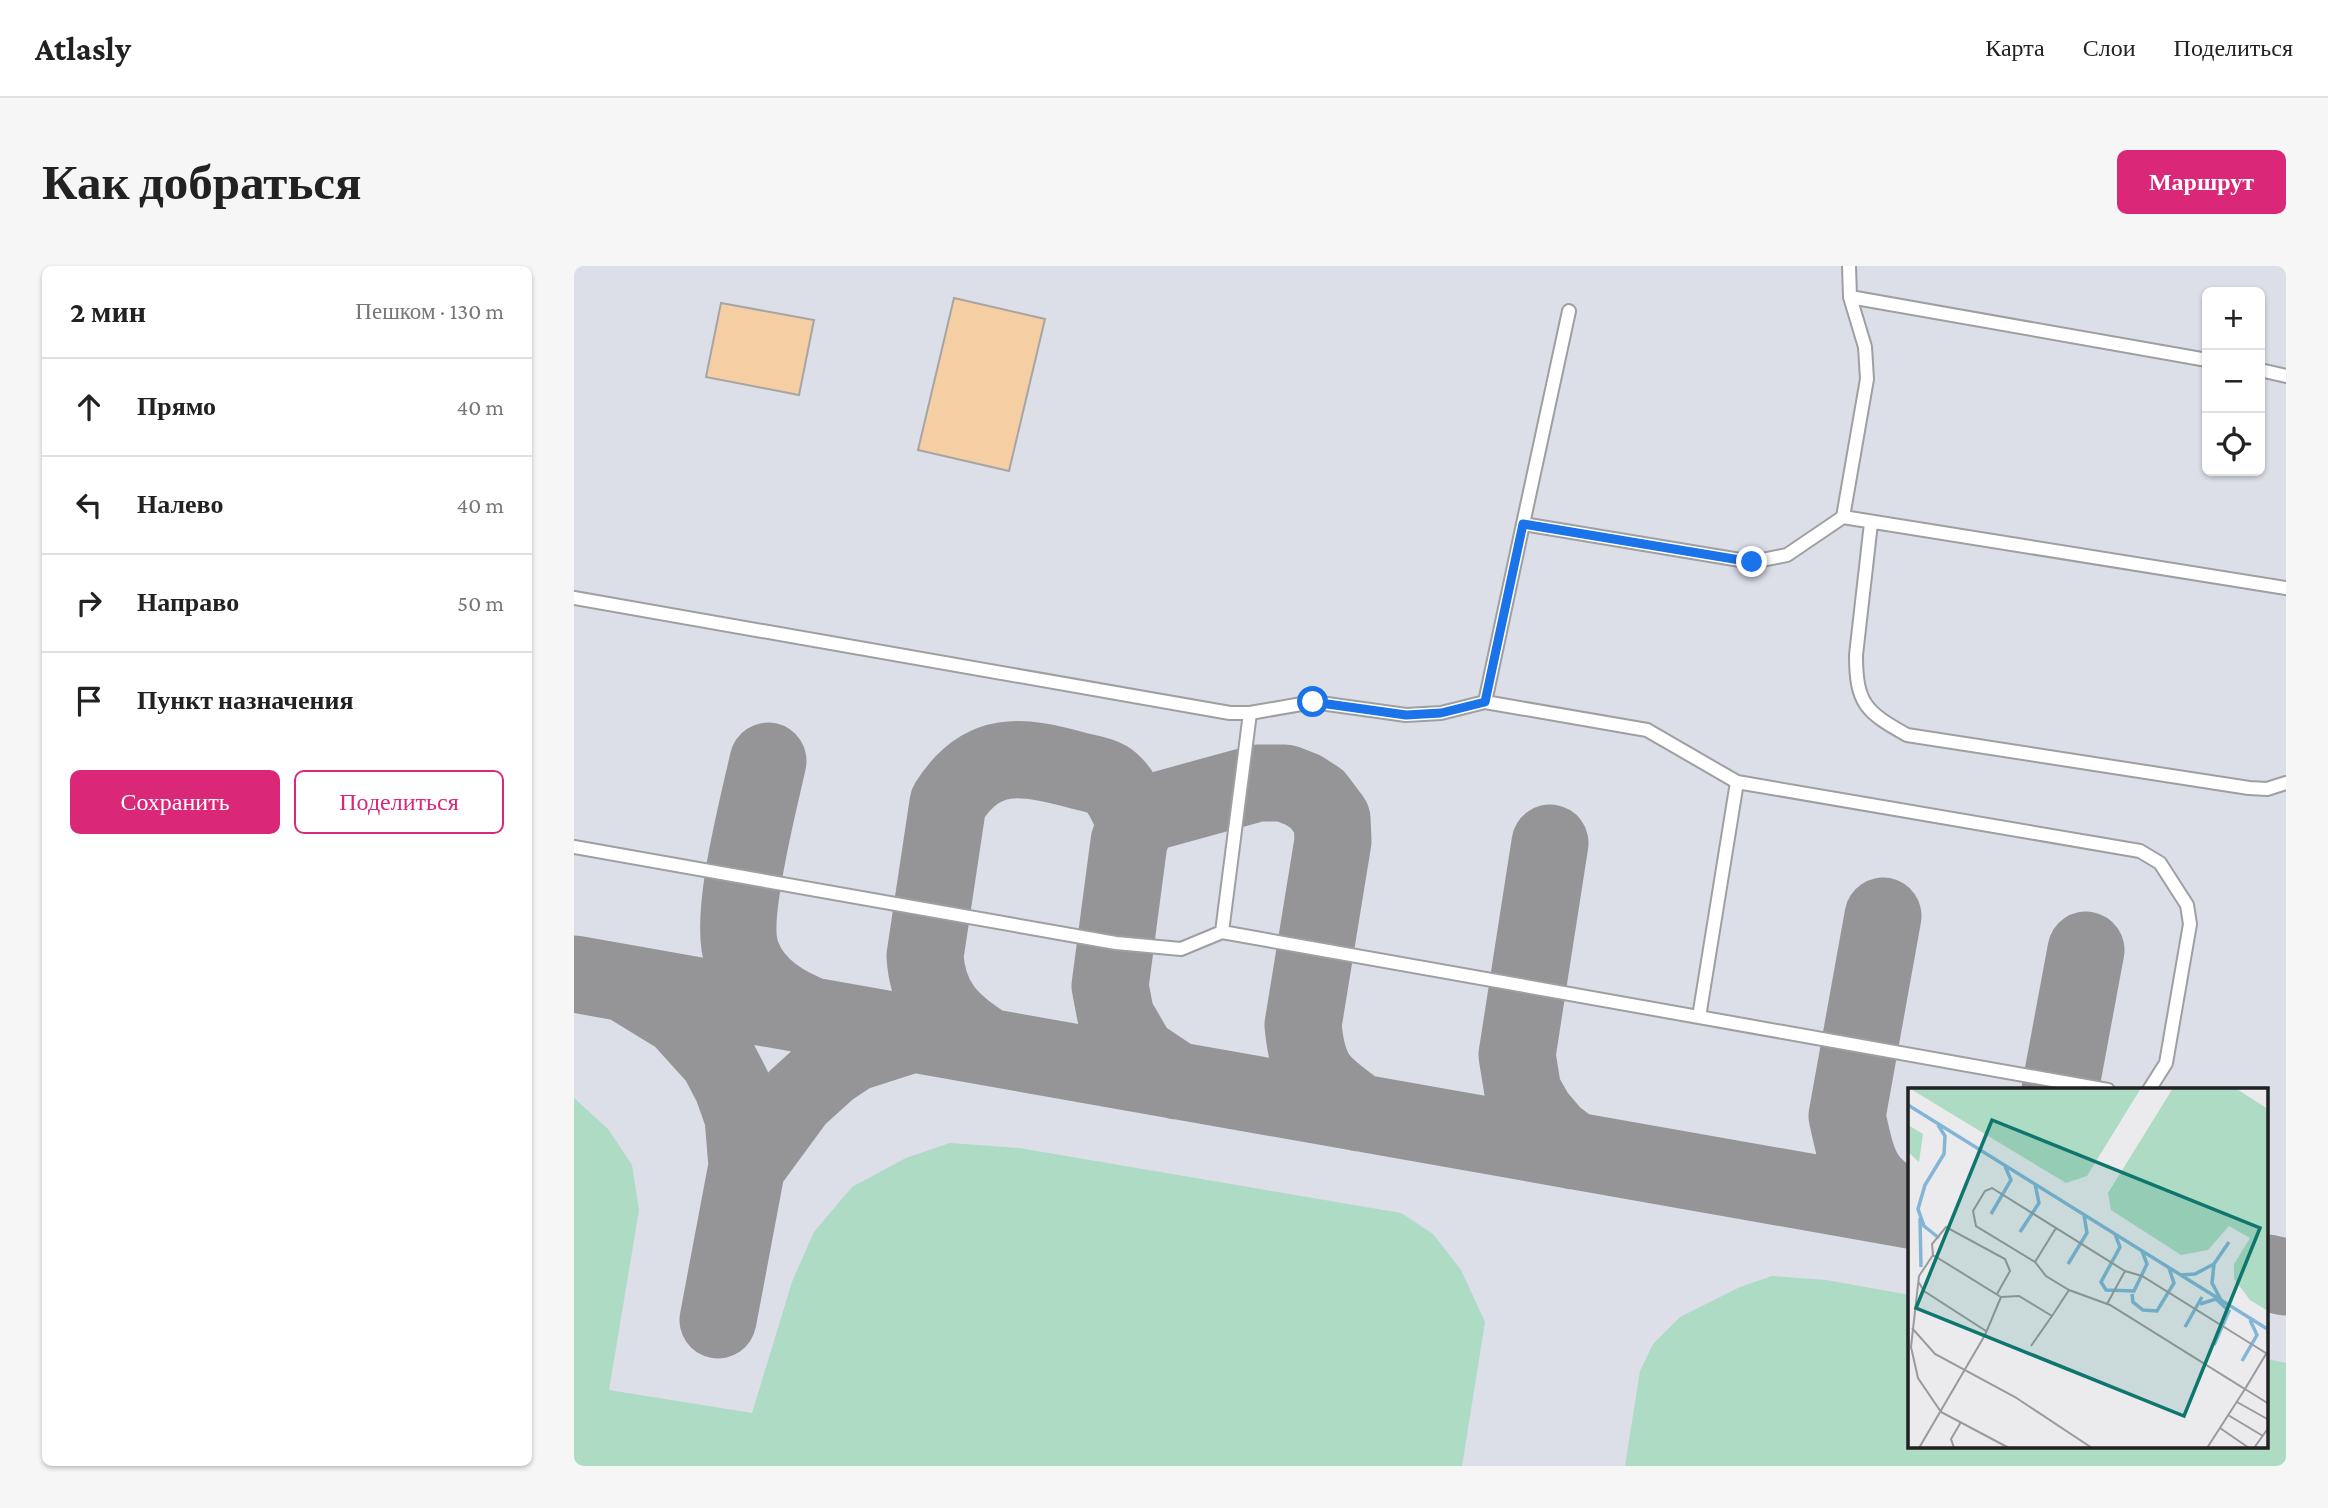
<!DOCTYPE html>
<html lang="ru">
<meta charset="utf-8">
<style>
:root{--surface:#fff;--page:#f6f6f6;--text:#222;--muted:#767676;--line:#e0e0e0;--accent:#db2777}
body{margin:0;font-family:"Crimson Pro",serif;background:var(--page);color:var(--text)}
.controls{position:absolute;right:21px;top:21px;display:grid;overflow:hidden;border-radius:10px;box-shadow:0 2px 5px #0004}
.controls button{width:63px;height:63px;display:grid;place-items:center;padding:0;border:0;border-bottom:2px solid var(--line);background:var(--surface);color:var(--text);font:35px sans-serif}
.stop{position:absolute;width:21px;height:21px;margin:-16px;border:5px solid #1a73e8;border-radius:50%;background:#fff}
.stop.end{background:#1a73e8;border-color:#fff;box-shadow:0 2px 7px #0008}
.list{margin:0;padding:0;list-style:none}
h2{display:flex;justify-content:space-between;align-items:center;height:91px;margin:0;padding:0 28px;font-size:30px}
h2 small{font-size:23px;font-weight:400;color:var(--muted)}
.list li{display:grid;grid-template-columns:46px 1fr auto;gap:21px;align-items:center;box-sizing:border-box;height:98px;padding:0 28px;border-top:2px solid var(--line)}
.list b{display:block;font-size:26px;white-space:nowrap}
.list em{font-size:23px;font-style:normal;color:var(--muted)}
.actions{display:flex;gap:14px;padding:21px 28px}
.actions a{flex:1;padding:16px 0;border:2px solid var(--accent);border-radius:10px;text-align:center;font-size:24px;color:var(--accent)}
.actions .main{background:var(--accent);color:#fff}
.icon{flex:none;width:38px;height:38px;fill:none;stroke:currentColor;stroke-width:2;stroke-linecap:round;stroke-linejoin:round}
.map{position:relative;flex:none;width:1712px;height:1200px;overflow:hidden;border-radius:10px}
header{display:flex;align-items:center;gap:42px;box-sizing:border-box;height:98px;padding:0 35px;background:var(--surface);border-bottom:2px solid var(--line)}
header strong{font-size:33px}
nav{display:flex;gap:38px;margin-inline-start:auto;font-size:24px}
.intro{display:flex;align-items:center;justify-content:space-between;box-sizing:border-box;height:168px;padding:0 42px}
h1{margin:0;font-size:49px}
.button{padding:18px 32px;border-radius:10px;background:var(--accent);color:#fff;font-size:24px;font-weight:700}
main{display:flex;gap:42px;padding:0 42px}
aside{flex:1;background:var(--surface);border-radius:10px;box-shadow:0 2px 5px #0004}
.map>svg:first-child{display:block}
.built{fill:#dcdee8;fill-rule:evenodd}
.green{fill:#addbc4}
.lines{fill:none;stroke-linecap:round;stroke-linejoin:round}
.taxiway{stroke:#959598;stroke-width:77}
.building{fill:#f5cea4;stroke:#a7a5a3;stroke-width:2}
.lane-casing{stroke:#9e9fa1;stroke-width:16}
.lane{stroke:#fff;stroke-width:12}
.route{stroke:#1a73e8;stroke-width:9}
.inset-river{fill:none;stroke:#83b6d6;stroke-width:3.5}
.inset-road{fill:none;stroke:#9a9a9c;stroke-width:2}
.view{fill:#0f766e;fill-opacity:0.15;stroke:#0f766e;stroke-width:3.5}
.inset-edge{fill:none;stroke:#202122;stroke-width:3.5}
</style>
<header>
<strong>Atlasly</strong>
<nav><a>Карта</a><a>Слои</a><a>Поделиться</a></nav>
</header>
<div class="intro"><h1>Как добраться</h1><a class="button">Маршрут</a></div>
<main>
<aside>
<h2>2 мин<small>Пешком · 130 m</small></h2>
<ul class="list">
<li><svg class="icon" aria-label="ahead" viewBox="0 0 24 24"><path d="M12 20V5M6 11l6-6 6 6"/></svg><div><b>Прямо</b></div><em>40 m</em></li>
<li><svg class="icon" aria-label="left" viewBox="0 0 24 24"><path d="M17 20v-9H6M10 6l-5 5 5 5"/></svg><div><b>Налево</b></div><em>40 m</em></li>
<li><svg class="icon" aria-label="right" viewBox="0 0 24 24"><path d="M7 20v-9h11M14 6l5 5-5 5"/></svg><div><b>Направо</b></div><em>50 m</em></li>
<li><svg class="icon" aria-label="arrive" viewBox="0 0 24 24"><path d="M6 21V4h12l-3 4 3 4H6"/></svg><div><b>Пункт назначения</b></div></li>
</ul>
<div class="actions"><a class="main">Сохранить</a><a>Поделиться</a></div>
</aside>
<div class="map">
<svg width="1712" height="1200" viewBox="0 0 1712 1200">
<rect width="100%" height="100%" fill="#ebebee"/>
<path class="built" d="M 0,0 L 1712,0 L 1712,1200 L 0,1200 ZM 1633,26 L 1686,26 L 1686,205 L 1633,205 ZM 1336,824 L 1693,824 L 1693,1181 L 1336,1181 Z"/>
<path class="green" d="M 0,832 L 34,863 L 58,899 L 65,944 L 35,1124 L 178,1147 L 218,1016 L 240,966 L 278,921 L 332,892 L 376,877 L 445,882 L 827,947 L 859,968 L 887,1004 L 911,1056 L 888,1200 L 0,1200 Z
M 1198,1010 L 1252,1014 L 1336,1029 L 1336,1181 L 1693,1181 L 1693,1093 L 1712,1097 L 1712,1200 L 1051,1200 L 1066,1105 L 1079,1078 L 1106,1051 L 1166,1021 Z"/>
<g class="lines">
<path class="taxiway" d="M 194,495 C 185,537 154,652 168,689 C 180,722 213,741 244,752
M 976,577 L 943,789 L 949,826 L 962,849 L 979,869 L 1000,885
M 1309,650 L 1273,850 C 1284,900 1287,921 1336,943
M 0,708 L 1336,944
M 57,721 L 106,751 L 144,793 L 158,820 L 169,851 L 173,900
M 414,781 C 377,758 354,736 351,690 L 374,537 C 408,483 448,489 502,504 C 512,507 530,509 537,516 C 549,526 555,544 562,557
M 603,815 L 564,789 L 542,751 L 536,720 L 555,576 L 562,557 L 575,547 L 684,517 L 711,517 L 729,524 L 743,533 L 758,553 L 759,575 L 729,759 C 734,811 746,818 786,847
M 1486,824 L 1512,684
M 1693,1007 L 1712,1011
M 144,1054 L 173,900 L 223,832 L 255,803 L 279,787 L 338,768"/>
</g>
<path class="building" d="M 380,32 L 471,53 L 435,205 L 344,184 Z
M 147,37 L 240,54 L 225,129 L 132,111 Z"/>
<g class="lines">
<g class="lane-casing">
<path id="lane" d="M 1276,31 L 1633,94
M 1686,104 L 1712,110
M 1269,251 L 1293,113 L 1291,81 L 1276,31 L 1275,0
M 1297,257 L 1282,389 C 1282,438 1292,446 1333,469 L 1675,522 L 1693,523 L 1712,517
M 949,258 L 995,45
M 0,332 L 656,447 L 676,447 L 739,436 L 832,449 L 867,447 L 911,436 L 1073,464 L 1163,516 L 1566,585 L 1586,597 L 1613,639 L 1616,658 L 1592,797 L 1575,824
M 911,436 L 949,258 L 1178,296 L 1213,289 L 1269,251 L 1712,322
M 0,581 L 542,677 L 607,683 L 648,666 L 1534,824
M 648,666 L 676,447
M 1125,751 L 1163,516"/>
</g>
<use href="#lane" class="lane"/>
</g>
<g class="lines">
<path class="route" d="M 739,436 L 832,449 L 867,447 L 911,436 L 949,258 L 1178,296"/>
</g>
<g transform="translate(1334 822)">
<rect width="360" height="360" fill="#ebebee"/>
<path d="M 1,0 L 233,0 L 179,88 L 158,95 ZM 265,0 L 327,0 L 360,21 L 360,223 L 342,212 L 326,191 L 326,176 L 342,150 L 321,138 L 300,162 L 273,167 L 203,122 L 200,105 ZM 0,37 L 15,46 L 11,74 L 0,64 Z" fill="#addbc4"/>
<path class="inset-river" d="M 0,17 L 361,242M 30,37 L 37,48 L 36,66 L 17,97 L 10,121 L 16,138 L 31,150M 83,126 L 103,92 L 97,78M 12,130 L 13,179M 112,144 L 131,115 L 127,96M 207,146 L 212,159 L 193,194 L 198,202 L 226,203 L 239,176 L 234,163M 160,176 L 179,145 L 176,127M 306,176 L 304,195 L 313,212M 272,187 L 287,186 L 306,176 L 321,154M 224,206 L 225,214 L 235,222 L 249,223 L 266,195 L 261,180M 292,216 L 308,211 L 321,223 L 306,257M 277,239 L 294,209M 334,273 L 349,247 L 342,232"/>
<path class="inset-road" d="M 25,167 L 24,156 L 38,139 L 97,171 L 102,183 L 89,206M 127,174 L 148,140M 10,193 L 16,203 L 78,243M 199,216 L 217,183M 4,240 L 27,266 L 107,309 L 184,360M 123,258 L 144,228M 358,266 L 337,301 L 202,217 L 161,202 L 138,188 L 127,174 L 68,138 L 65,123 L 77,103 L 84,100 L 217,183 L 234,188 L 361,267M 329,314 L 361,332M 320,327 L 355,348M 312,340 L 341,360M 11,360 L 77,247 L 93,209M 46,360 L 43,351 L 53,334M 101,360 L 33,324 L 10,290 L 3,259 L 11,188 L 25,167 L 93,209 L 111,208 L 144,228 L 161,202M 299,360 L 337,301 L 361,316M 346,360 L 361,339"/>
<path class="view" d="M 84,32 L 352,140 L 276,328 L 8,220 Z"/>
<rect width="360" height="360" class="inset-edge"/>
</g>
</svg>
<div class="controls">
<button>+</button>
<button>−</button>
<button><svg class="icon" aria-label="locate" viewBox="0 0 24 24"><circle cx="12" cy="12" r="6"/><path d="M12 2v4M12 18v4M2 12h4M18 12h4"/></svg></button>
</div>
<div class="stop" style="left:739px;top:436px"></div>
<div class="stop end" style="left:1178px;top:296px"></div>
</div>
</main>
